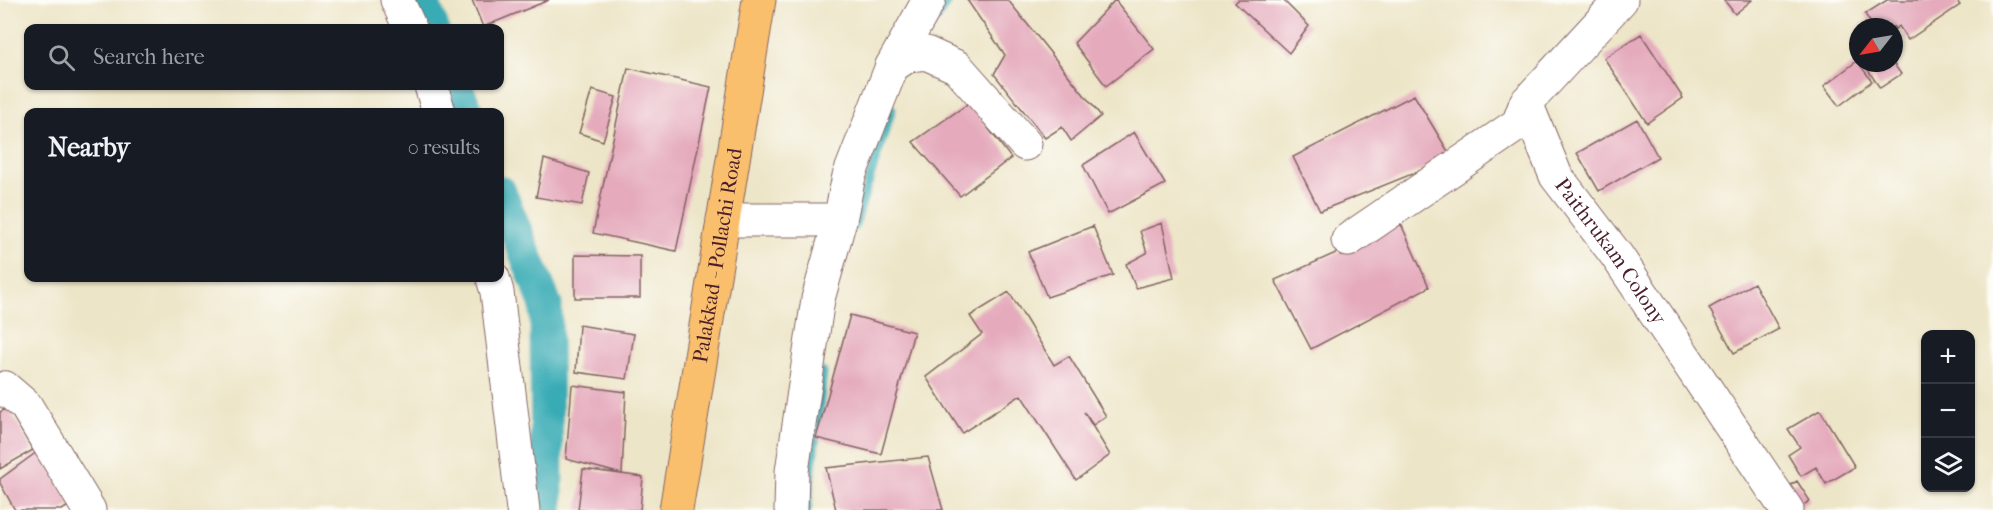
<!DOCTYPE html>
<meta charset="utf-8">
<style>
:root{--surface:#171b24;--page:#20242c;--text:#f1f3f6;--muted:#9ea1a6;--line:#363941}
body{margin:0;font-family:"IM FELL French Canon",serif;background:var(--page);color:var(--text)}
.controls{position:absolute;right:18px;bottom:18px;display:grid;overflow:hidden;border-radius:12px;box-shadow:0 2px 4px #0004}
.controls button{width:54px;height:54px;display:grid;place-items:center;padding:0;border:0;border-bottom:2px solid var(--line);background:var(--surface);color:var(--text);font:30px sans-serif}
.compass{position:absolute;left:1849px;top:18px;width:54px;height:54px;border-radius:50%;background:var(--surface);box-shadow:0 2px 4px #0004;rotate:239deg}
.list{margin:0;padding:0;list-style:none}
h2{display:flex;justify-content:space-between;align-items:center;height:78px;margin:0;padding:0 24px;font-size:26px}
h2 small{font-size:20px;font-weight:400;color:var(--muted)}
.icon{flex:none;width:33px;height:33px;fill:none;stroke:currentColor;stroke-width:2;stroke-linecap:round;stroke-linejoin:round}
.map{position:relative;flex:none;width:1993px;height:510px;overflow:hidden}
.search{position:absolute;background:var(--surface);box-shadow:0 2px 4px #0004;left:24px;top:24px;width:480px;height:66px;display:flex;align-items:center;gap:15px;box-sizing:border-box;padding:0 21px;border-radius:12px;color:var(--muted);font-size:22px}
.panel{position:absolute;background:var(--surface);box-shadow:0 2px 4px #0004;left:24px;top:108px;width:480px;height:174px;border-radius:12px}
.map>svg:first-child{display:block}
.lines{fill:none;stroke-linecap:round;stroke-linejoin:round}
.stream{stroke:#39abb5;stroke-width:9}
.canal{stroke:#39abb5;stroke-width:33}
.building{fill:#e5abbd}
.minor-casing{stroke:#836462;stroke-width:35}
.major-casing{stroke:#836462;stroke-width:35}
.minor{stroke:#fff;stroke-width:33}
.major{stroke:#f9bf6d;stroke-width:33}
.labels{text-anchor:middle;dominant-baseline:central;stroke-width:6;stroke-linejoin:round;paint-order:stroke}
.street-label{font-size:21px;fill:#4a1f2b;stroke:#fdfcf7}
</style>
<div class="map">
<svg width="1993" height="510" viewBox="0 0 1993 510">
<rect width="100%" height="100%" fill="#fdfcf7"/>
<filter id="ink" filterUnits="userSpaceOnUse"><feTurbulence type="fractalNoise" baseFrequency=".0167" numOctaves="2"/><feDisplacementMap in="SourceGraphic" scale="12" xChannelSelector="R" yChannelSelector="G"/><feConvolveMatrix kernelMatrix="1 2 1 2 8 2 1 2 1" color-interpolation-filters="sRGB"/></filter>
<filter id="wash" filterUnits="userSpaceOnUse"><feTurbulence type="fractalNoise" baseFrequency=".008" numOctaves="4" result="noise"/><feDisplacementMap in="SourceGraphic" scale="24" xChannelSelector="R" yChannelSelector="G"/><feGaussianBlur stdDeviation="1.35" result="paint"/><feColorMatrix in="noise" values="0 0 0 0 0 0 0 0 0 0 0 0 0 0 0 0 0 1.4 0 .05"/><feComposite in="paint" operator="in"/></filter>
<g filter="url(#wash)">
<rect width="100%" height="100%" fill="#ede5c7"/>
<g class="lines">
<path class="stream" d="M 937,18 L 948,0
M 854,227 L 892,109
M 807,510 L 823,372"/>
<path class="canal" d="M 422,0 L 433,28
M 456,86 L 467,112
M 500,192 L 546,305 L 547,510"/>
</g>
<g id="blocks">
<path class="building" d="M 472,0 L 549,0 L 483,27 Z
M 967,0 L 1008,0 L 1101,116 L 1071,141 L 1062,127 L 1045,138 L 994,74 L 1005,55 Z
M 1115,0 L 1154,49 L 1106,86 L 1074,43 Z
M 1238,0 L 1283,0 L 1309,26 L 1289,53 L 1235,3 Z
M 1724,0 L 1752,0 L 1735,14 Z
M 1887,0 L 1956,0 L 1960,5 L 1908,40 L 1899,26 L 1894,30 L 1894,27 L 1873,27 L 1865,14 Z
M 1641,34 L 1683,98 L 1647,123 L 1604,58 Z
M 1857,61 L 1872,81 L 1839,106 L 1824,86 Z
M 1863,63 L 1893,63 L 1901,74 L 1880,88 Z
M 628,68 L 711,87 L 676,251 L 593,233 Z
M 592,90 L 616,97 L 603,141 L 579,133 Z
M 1414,95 L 1452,158 L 1320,211 L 1293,157 Z
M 969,103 L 1011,158 L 960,196 L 913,142 Z
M 1637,119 L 1658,157 L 1599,191 L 1577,153 Z
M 1134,132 L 1165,184 L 1108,214 L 1083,165 Z
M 544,159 L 589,173 L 582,205 L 536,197 Z
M 1162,223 L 1174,278 L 1136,288 L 1126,264 L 1147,253 L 1140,231 Z
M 1401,224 L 1429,287 L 1311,349 L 1275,280 Z
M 1093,226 L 1113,275 L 1047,297 L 1028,252 Z
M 575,255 L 640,256 L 640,298 L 575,298 Z
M 1754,283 L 1779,329 L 1734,353 L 1709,308 Z
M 1009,292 L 1054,365 L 1069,356 L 1106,416 L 1093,425 L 1084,412 L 1110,455 L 1076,480 L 1021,395 L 962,433 L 926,377 L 982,334 L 970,316 Z
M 850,315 L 914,332 L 881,454 L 816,438 Z
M 579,325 L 634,334 L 627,379 L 576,372 Z
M 572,385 L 626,392 L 622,474 L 566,459 Z
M 8,408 L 33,450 L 0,469 L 0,412 Z
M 1820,410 L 1855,467 L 1826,484 L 1816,467 L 1801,476 L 1788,455 L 1800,447 L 1788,429 Z
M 41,449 L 70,505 L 62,510 L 15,510 L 0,483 L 0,479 Z
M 928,457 L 943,510 L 836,510 L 826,468 Z
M 583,469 L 643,477 L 640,510 L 578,510 Z
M 1797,481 L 1810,501 L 1795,510 L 1782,490 Z"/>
</g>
</g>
<g filter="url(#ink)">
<use href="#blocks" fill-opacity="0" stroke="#836462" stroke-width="1.5"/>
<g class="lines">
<g class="minor-casing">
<g id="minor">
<path d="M 397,0 L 410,28"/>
<path id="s1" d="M 1621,0 L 1526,103 L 1556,176 L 1617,256 L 1787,510"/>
<path d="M 892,66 L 909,55 L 926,53 L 957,67 L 1025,144"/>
<path d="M 431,86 L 439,112"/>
<path d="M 723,220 L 840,220"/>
<path d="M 1348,240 L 1518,124 L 1526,103"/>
<path d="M 493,278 L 497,292 L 523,510"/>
<path d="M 0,390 L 5,388 L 26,406 L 89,510"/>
<path d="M 791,510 L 792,471 L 818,299 L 840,220 L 849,176 L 892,66 L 929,0"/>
</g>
</g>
<g class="major-casing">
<g id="major">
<path id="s2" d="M 676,510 L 759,0"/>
</g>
</g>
<use href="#minor" class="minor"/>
<use href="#major" class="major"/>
</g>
</g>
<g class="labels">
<g class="street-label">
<text stroke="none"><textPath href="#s1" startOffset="312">Paithrukam Colony</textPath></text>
<text stroke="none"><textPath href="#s2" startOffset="258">Palakkad - Pollachi Road</textPath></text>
</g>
</g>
</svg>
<div class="controls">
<button>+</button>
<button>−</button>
<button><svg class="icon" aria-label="layers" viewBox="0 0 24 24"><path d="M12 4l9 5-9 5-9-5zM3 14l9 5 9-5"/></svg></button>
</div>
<svg class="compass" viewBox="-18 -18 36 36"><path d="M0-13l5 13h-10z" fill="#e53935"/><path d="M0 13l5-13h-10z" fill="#9ea1a6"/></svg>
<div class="search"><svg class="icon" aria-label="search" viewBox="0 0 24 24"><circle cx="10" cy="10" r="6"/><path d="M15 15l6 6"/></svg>Search here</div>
<section class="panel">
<h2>Nearby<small>0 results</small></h2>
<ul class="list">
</ul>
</section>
</div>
